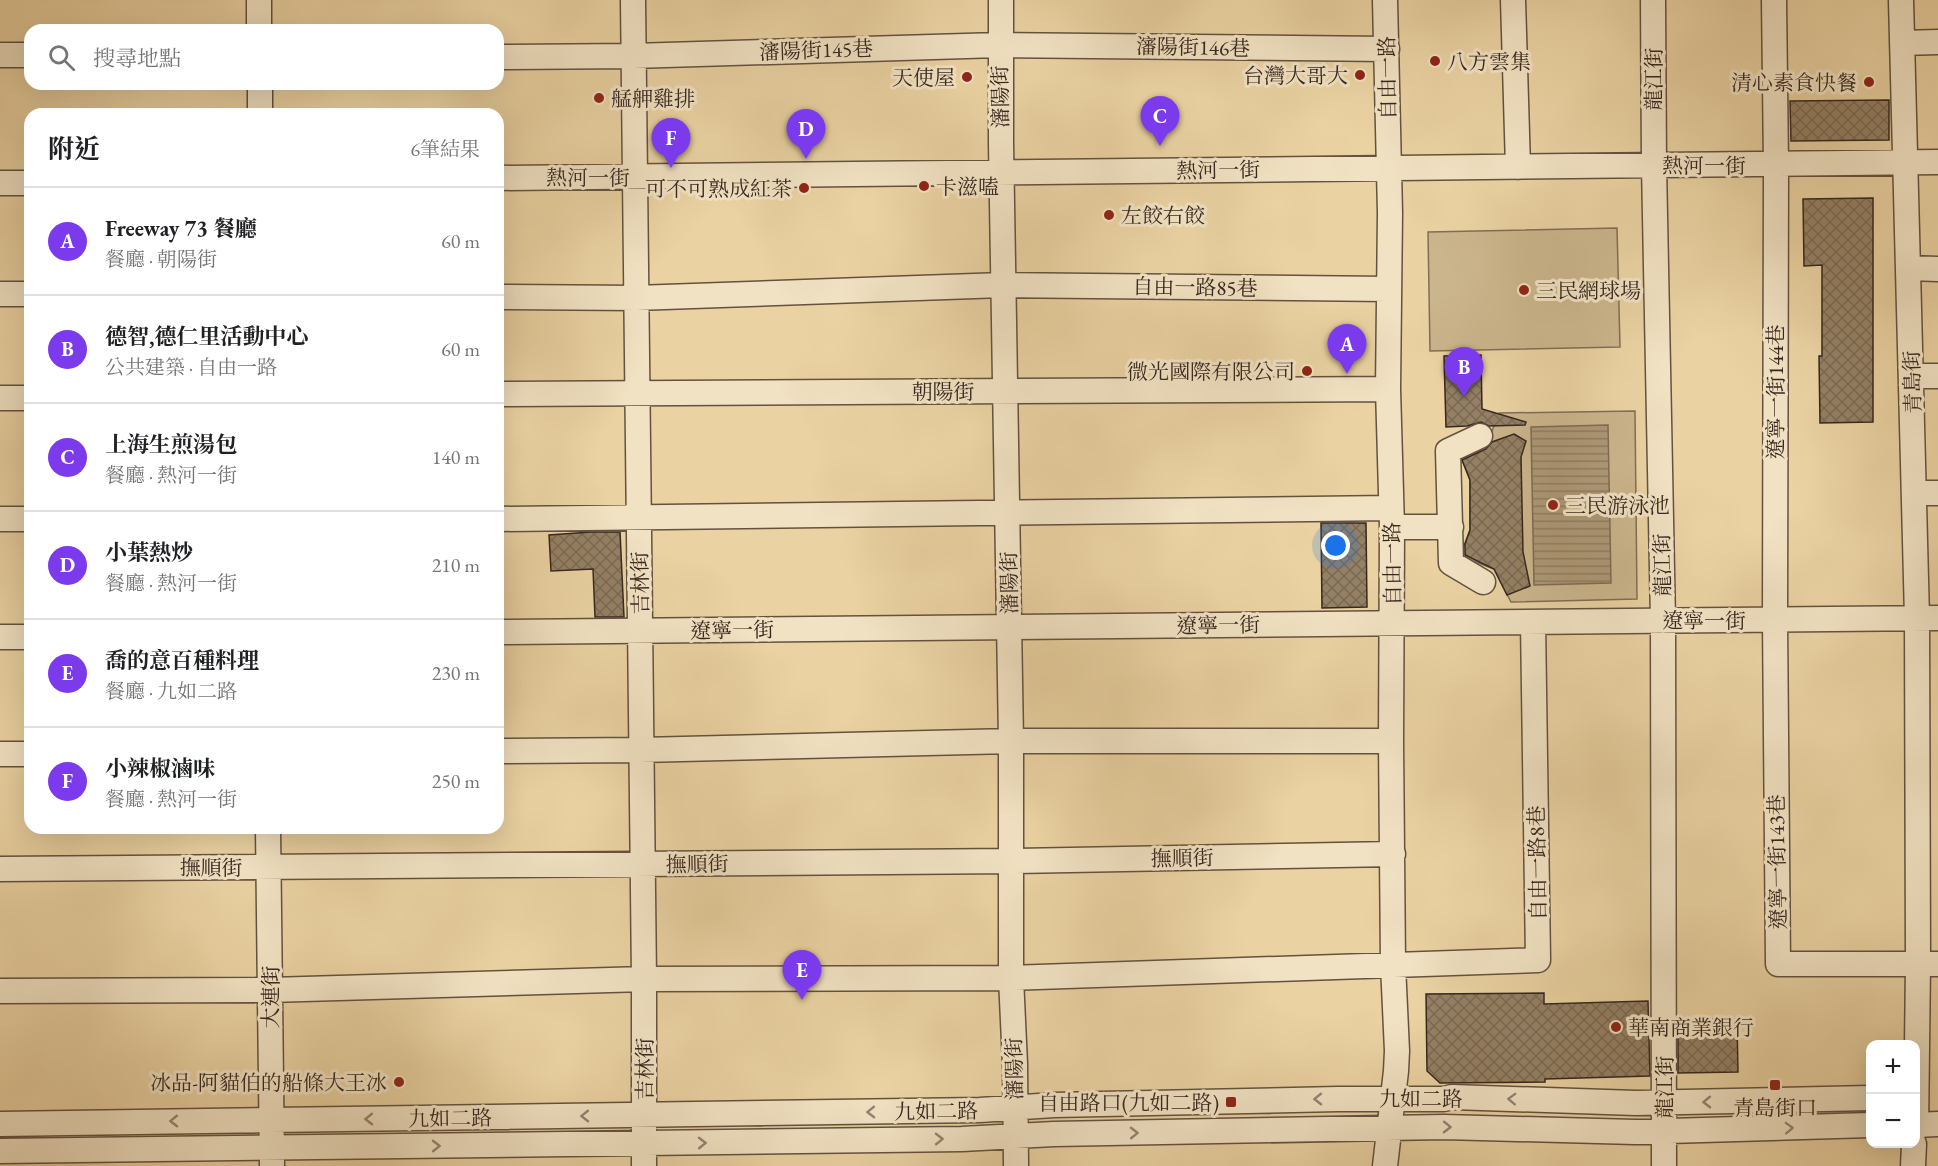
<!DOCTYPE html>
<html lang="zh-TW">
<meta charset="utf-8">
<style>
:root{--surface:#fff;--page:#f2f2f2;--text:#202124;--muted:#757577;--line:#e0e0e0;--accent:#7c3aed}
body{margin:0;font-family:"EB Garamond","Noto Serif TC",serif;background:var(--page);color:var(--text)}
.controls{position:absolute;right:18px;bottom:18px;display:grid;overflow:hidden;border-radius:12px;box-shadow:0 6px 24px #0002}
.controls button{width:54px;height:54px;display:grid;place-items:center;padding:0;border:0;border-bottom:2px solid var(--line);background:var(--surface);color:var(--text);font:30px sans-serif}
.you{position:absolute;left:1336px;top:546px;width:21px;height:21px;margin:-15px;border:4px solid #fff;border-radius:50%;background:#1a73e8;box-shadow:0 0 0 9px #1a73e833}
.badge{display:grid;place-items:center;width:39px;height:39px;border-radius:50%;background:var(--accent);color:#fff;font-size:20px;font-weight:700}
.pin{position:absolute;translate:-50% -50px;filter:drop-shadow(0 2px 3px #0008)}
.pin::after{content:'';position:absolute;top:32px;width:21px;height:18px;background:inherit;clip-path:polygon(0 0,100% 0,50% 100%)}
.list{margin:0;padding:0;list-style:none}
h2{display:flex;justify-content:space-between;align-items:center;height:78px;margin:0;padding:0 24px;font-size:26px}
h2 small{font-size:20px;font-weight:400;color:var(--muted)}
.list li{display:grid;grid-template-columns:39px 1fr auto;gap:18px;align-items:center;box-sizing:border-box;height:108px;padding:0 24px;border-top:2px solid var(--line)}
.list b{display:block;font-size:22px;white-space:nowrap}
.list p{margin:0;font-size:20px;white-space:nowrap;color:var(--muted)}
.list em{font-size:20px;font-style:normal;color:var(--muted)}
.icon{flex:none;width:33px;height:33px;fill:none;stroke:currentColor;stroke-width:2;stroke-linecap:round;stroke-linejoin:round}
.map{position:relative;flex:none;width:1938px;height:1166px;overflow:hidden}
.search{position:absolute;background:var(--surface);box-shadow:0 6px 24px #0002;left:24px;top:24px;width:480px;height:66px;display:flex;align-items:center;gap:15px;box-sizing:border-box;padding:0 21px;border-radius:18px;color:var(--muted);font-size:22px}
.panel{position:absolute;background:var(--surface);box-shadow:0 6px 24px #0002;left:24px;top:108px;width:480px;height:726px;border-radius:18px}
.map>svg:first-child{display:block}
.pitch{fill:#cbb58c;stroke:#806e56;stroke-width:1.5}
.water{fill:url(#water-rules);stroke:#7d6b54;stroke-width:1.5}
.building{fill:url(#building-cross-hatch);stroke:#362720;stroke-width:1.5}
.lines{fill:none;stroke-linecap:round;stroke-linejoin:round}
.minor-casing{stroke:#635240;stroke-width:27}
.minor{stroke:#f1e2c3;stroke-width:24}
.oneway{stroke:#948472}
.poi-dot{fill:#8f2418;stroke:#f1e2c3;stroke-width:2}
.labels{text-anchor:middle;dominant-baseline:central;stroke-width:6;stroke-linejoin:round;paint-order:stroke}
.street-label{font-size:21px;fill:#362720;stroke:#f1e2c3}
.poi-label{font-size:21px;fill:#362720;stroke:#f1e2c3;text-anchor:start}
</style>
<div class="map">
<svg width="1938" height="1166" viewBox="0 0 1938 1166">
<defs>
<pattern id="water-rules" width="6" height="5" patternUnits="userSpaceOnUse" patternTransform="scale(1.5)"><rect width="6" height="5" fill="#ad9876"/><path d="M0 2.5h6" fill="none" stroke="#8e7c60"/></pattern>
<pattern id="building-cross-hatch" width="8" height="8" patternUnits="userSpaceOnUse" patternTransform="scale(1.5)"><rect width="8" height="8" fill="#948064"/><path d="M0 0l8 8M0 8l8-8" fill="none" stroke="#7a6952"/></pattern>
</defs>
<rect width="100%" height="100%" fill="#ead2a2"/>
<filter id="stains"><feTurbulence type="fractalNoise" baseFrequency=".00333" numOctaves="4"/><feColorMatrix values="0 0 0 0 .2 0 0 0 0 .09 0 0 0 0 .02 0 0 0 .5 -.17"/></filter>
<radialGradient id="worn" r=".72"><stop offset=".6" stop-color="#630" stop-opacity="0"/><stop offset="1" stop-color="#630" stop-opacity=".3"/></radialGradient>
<path class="pitch" d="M 1617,228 L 1620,347 L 1430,351 L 1428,232 Z
M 1635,411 L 1637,599 L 1511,602 L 1494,569 L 1460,556 L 1470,530 L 1470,480 L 1460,455 L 1487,444 L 1499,413 Z"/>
<path class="water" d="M 1608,425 L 1611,583 L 1534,585 L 1531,427 Z"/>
<path class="building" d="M 1889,100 L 1889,140 L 1791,141 L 1790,101 Z
M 1873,198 L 1873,422 L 1820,423 L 1819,356 L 1822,356 L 1822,265 L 1804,266 L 1803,199 Z
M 1481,355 L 1482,409 L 1526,422 L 1525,425 L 1489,426 L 1481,422 L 1467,426 L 1446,427 L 1444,356 Z
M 1514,434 L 1526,441 L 1521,457 L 1523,552 L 1530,586 L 1507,595 L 1494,569 L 1465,555 L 1465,544 L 1470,530 L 1470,480 L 1462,460 L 1486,449 L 1492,442 Z
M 1321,523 L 1366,523 L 1367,607 L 1322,608 Z
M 591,532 L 620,532 L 624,617 L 595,617 L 593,569 L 551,571 L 549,535 Z
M 1544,993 L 1544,1004 L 1648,1001 L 1650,1076 L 1545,1079 L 1545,1082 L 1440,1083 L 1427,1071 L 1426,994 Z
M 1678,1019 L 1737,1019 L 1738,1072 L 1678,1073 Z"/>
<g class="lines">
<g class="minor-casing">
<path id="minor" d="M 259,0 L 259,30
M 633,0 L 644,979 L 644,1166
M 1001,0 L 1001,143 L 1011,741 L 1011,978 L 1015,1064 L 1016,1166
M 1513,0 L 1518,167
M 1653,0 L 1654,165 L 1663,621 L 1664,1166
M 1774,0 L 1776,165 L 1775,620 L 1778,964 L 1938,964
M 1901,0 L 1917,618 L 1918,964 L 1916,1129
M 1902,43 L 1938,42
M 0,55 L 30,55
M 498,57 L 633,56 L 999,45 L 1387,49
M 260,84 L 260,114
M 498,178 L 1938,162
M 0,183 L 30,183
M 1908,268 L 1938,269
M 0,294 L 30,294
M 498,297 L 636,298 L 1003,285 L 1388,289
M 1911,376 L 1938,376
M 498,394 L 1388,389
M 0,398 L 30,398
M 1480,436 L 1448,451 L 1451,563 L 1483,582
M 1915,493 L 1938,493
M 0,519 L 30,519
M 498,519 L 1391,508
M 1392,527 L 1451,527
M 498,632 L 1938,618
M 0,637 L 30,637
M 498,751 L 641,750 L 1011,741 L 1391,741
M 0,754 L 30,754
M 268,828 L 272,1166
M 0,869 L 1012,861 L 1393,854
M 0,991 L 270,990 L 644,979 L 1011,978 L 1538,960 L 1533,622
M 0,1124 L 980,1110 L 1054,1105 L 1338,1099 L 1444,1099 L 1452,1097 L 1636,1103 L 1870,1098
M 1916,1125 L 1938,1124
M 0,1151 L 962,1139 L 1054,1134 L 1444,1127 L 1635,1132 L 1870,1125
M 1385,1166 L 1396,1071 L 1397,1051 L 1393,965 L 1391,741 L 1392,527 L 1388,389 L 1390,213 L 1385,0
M 1913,1166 L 1914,1144"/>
</g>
<use href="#minor" class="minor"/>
</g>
<defs><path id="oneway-chevron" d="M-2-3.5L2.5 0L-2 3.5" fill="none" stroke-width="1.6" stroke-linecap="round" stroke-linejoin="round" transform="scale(1.5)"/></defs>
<g class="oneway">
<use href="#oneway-chevron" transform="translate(1318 1099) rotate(179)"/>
<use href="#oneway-chevron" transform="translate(1512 1099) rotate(-178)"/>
<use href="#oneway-chevron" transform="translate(1707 1102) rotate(179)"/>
<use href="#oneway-chevron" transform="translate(871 1112) rotate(179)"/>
<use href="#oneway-chevron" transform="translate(585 1116) rotate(179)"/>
<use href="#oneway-chevron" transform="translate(369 1119) rotate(179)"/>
<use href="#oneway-chevron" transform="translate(174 1121) rotate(179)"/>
<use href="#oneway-chevron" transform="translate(1447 1127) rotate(1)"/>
<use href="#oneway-chevron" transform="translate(1789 1128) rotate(-2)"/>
<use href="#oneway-chevron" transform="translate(1134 1133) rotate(-1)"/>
<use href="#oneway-chevron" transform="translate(939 1139) rotate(-1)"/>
<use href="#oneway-chevron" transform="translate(702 1143) rotate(-1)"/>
<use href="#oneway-chevron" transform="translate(436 1146) rotate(-1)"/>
</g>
<g class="poi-dot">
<circle cx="1435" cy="61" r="6"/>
<circle cx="1360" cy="75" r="6"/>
<circle cx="967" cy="77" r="6"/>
<circle cx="1869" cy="82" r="6"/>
<circle cx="599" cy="98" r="6"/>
<circle cx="924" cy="186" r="6"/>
<circle cx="804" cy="188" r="6"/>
<circle cx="1109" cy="215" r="6"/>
<circle cx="1524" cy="290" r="6"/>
<circle cx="1307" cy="371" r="6"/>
<circle cx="1553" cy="505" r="6"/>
<circle cx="1616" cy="1027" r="6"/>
<circle cx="399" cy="1082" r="6"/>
<rect x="1769" y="1079" width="12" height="12" rx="3"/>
<rect x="1225" y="1096" width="12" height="12" rx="3"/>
</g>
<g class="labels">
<g class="street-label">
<text transform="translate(1193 47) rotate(1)">瀋陽街146巷</text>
<text transform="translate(816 50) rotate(-2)">瀋陽街145巷</text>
<text transform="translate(1387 78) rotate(-91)">自由一路</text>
<text transform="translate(1653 79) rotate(-90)">龍江街</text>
<text transform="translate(1000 97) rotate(-91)">瀋陽街</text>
<text x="1704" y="165">熱河一街</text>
<text transform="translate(1218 170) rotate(-1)">熱河一街</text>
<text x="588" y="177">熱河一街</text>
<text transform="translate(1195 287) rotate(1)">自由一路85巷</text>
<text transform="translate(1912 382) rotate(-92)">青島街</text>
<text x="943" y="391">朝陽街</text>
<text transform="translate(1775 392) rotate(-90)">遼寧一街144巷</text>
<text transform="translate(1392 564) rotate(-91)">自由一路</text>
<text transform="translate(1662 565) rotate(-91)">龍江街</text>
<text transform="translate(640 583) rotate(-91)">吉林街</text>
<text transform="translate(1009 583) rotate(-91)">瀋陽街</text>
<text x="1704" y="620">遼寧一街</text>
<text transform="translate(1218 625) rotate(-1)">遼寧一街</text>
<text transform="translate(732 630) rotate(-1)">遼寧一街</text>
<text transform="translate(1182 858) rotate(-1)">撫順街</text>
<text transform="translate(1777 862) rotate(-91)">遼寧一街143巷</text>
<text transform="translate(1537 863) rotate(-91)">自由一路8巷</text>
<text transform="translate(697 864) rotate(-1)">撫順街</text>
<text x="211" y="867">撫順街</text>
<text transform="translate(270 997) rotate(-90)">大連街</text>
<text transform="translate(644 1069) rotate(-90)">吉林街</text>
<text transform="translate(1014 1069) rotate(-91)">瀋陽街</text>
<text transform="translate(1664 1087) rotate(-90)">龍江街</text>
<text x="1421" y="1098">九如二路</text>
<text transform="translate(936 1111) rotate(-1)">九如二路</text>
<text transform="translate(450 1118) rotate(-1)">九如二路</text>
</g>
<g class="poi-label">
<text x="1447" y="61">八方雲集</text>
<text x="1348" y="75" text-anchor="end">台灣大哥大</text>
<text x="955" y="77" text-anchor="end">天使屋</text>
<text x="1857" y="82" text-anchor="end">清心素食快餐</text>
<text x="611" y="98">艋舺雞排</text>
<text x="936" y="186">卡滋嗑</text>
<text x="792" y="188" text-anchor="end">可不可熟成紅茶</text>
<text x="1121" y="215">左餃右餃</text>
<text x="1536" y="290">三民網球場</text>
<text x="1295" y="371" text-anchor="end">微光國際有限公司</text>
<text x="1565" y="505">三民游泳池</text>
<text x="1628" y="1027">華南商業銀行</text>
<text x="387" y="1082" text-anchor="end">冰品-阿貓伯的船條大王冰</text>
<text x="1219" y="1102" text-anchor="end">自由路口(九如二路)</text>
<text x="1775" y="1107" text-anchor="middle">青島街口</text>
</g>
</g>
<rect width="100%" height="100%" filter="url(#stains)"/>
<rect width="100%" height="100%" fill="url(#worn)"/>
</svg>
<div class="controls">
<button>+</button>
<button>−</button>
</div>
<div class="you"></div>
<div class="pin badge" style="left:1347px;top:374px">A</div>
<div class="pin badge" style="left:1464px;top:397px">B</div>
<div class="pin badge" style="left:1160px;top:146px">C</div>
<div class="pin badge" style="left:806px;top:159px">D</div>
<div class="pin badge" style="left:802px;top:1000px">E</div>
<div class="pin badge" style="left:671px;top:168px">F</div>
<div class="search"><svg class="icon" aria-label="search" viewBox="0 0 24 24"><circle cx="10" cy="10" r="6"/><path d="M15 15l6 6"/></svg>搜尋地點</div>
<section class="panel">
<h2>附近<small>6筆結果</small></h2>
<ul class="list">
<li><span class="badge">A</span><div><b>Freeway 73 餐廳</b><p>餐廳 · 朝陽街</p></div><em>60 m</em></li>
<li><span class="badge">B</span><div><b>德智,德仁里活動中心</b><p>公共建築 · 自由一路</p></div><em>60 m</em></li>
<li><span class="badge">C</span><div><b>上海生煎湯包</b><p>餐廳 · 熱河一街</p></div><em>140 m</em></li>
<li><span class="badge">D</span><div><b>小葉熱炒</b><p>餐廳 · 熱河一街</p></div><em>210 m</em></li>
<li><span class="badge">E</span><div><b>喬的意百種料理</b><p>餐廳 · 九如二路</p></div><em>230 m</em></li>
<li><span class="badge">F</span><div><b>小辣椒滷味</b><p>餐廳 · 熱河一街</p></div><em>250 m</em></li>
</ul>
</section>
</div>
